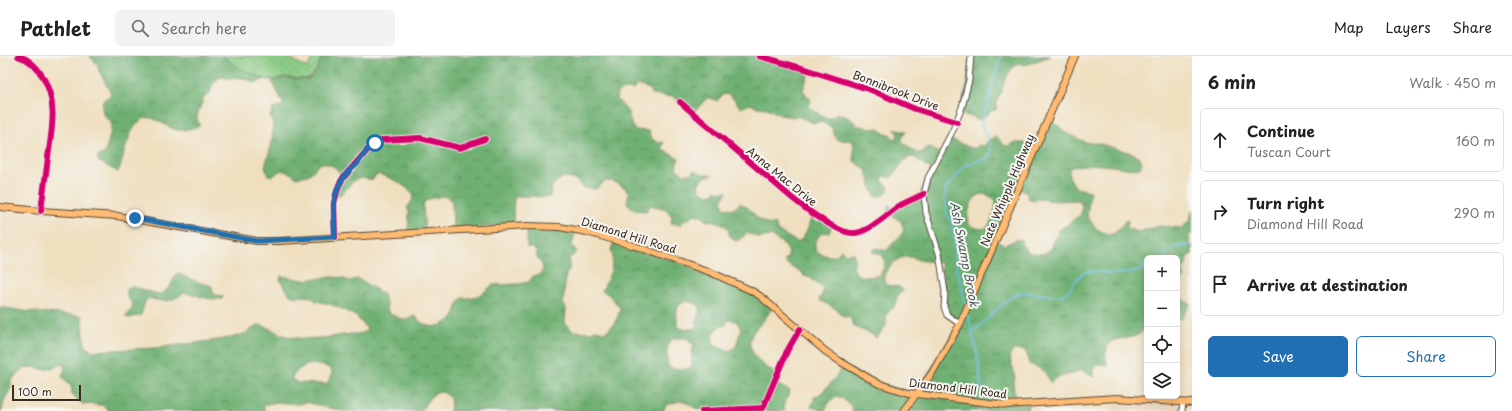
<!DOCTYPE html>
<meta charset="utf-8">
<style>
:root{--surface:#fff;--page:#f2f2f2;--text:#222;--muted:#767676;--line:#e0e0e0;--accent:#1f6fb2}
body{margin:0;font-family:"Playpen Sans",sans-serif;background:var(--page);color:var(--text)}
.controls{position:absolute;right:12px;bottom:12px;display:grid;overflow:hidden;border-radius:6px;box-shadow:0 2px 10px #0003}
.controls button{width:36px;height:36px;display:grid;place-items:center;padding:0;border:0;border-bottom:1px solid var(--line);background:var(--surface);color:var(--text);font:20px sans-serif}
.scale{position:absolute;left:12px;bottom:10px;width:69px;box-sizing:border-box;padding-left:4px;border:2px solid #3b2a1e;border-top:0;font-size:11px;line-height:14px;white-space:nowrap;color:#3b2a1e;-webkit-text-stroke:3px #f6f6f2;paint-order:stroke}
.stop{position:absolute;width:12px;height:12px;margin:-9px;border:3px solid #1f6fb2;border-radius:50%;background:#fff}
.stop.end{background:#1f6fb2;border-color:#fff;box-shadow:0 1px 4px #0008}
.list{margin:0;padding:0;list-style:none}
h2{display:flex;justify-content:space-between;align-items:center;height:52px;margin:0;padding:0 16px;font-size:17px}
h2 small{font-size:13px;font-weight:400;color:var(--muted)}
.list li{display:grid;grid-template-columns:26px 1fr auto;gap:12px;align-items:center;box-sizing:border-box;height:64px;margin:0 8px 8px;padding:0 8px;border:1px solid var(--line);border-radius:6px}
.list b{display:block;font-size:15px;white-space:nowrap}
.list p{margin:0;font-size:13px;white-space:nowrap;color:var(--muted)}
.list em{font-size:13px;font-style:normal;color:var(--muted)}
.actions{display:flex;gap:8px;padding:12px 16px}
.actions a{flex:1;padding:9px 0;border:1px solid var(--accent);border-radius:6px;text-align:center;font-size:14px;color:var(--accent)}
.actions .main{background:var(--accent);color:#fff}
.icon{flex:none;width:22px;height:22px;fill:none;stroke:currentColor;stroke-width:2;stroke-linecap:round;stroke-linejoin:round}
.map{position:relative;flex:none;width:1192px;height:355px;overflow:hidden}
header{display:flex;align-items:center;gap:24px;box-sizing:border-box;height:56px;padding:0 20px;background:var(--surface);border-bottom:1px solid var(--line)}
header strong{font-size:19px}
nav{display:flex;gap:22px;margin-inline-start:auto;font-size:14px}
.search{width:280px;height:36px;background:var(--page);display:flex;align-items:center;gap:10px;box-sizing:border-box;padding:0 14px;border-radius:6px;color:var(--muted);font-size:15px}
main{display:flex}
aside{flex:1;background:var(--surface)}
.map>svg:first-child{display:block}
.built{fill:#e7d0b5}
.grass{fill:url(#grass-dots);stroke:#627b52}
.forest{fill:url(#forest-crowns);stroke:#556d48;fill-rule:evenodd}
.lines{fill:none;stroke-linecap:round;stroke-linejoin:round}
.stream{stroke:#73c2ed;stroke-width:1.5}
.minor-casing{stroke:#564536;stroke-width:7}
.major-casing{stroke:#564536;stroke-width:8}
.minor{stroke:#fff;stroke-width:5}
.major{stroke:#ffbb71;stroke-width:6}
.cycleway-casing{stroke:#f6f6f2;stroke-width:8}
.cycleway{stroke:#d6006c;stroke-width:6}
.route{stroke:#1f6fb2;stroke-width:5}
.labels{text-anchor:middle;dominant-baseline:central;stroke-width:4;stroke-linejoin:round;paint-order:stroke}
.street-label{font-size:11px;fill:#3b2a1e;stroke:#f6f6f2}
.water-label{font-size:12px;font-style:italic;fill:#4c585c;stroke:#f6f6f2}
</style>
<header>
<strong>Pathlet</strong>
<div class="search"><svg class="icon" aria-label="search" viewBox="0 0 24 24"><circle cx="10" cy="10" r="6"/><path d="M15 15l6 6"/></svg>Search here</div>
<nav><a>Map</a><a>Layers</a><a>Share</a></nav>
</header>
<main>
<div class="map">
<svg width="1192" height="355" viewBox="0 0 1192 355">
<defs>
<pattern id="grass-dots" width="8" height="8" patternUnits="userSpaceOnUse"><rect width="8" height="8" fill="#8acc85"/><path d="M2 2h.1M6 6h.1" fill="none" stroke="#78af72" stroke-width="1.8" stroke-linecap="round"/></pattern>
<pattern id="forest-crowns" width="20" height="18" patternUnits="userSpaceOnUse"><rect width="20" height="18" fill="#6fb072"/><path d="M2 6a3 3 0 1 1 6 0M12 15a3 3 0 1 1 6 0" fill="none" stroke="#5c8f5d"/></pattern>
</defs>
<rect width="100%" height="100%" fill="#f6f6f2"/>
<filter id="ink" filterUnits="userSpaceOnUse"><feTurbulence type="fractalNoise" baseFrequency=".025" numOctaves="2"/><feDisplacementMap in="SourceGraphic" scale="8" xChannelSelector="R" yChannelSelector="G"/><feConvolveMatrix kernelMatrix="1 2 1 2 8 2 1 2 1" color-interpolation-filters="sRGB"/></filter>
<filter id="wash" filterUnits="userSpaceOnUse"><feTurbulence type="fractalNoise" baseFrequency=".012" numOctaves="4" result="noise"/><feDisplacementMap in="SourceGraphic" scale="16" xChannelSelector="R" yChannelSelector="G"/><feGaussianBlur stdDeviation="0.9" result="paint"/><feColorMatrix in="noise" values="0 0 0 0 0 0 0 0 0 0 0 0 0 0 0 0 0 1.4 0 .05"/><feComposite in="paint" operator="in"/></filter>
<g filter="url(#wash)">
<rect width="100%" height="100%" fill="#efdfbf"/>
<path class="built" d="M 1114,343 L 1183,347 L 1183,355 L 1114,355 Z"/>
<path class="grass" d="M 223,0 L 286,0 L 307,12 L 314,0 L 322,0 C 321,5 319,10 316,14 C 308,27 300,23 287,21 C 282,20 277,24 272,24 C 263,26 228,7 223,0 Z"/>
<path class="forest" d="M 89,0 L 223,0 L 239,12 L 265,23 L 256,27 L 243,22 L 235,21 L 233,23 L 220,21 L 213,27 L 210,37 L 204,41 L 198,57 L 197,64 L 200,69 L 199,70 C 192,72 184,75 177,74 C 160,70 148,48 132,75 C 126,86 123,104 118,116 L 98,105 L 98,100 L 105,97 C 107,91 113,71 111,66 C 110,64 108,63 106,62 C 101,56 102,51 103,44 L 109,41 L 111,37 L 99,15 L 98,9 Z
M 322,0 L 758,0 L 810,14 L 803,34 L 808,41 L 811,43 L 809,46 L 810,52 C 818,56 823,63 832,62 L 837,57 C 841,59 849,61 852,64 C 855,66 856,70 860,70 C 866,72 866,70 873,73 L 878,72 L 885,78 L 890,78 L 894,84 L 898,79 L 895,73 L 901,75 L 906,75 L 902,82 L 902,86 L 917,97 L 922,97 L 928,90 L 940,98 L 948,82 L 971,92 L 975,92 L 979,89 L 985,90 L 987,86 L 996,80 C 1002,85 1001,90 1010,90 L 1013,87 L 1026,87 L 1035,91 L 1047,65 L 1059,70 L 1066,77 L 1085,86 L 1101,88 L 1134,98 L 1140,102 L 1142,107 L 1140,112 C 1131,114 1122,111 1112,110 C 1097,108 1083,108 1069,112 L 1069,121 L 1076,132 L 1090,135 L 1087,160 C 1095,172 1098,177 1113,178 L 1119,173 L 1126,164 L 1128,165 L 1127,172 L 1138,176 L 1159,170 L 1182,172 L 1190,163 L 1192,155 L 1192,176 L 1189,180 L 1189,188 L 1192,190 L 1192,198 L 1187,201 L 1186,209 L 1182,215 L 1185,221 C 1171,231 1178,241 1190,248 L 1182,262 L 1177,263 L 1177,202 L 1147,202 L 1147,264 L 1145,265 C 1144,269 1144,274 1141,277 C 1129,287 1107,276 1106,297 C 1105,303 1106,306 1109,311 L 1103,308 L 1098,308 L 1093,314 L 1093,321 L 1086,316 L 1080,314 C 1071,321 1058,317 1051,327 C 1045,315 1042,312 1029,308 L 1027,298 L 1023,294 L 1013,294 L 1009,301 L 1013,312 L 1015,322 L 1013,329 L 1017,349 L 1028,348 L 1027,355 L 852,355 L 852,351 L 842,342 L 836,340 L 831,344 L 824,355 C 819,355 816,351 811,351 L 814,345 L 814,341 C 824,338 838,319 843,310 L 863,320 L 915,339 L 959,268 L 947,258 L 941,207 C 934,205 927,206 919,204 C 916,203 914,201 910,201 C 898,199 889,210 884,219 L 886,229 L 899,231 L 903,234 L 898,238 L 894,251 L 886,259 L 886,270 L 876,282 L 873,279 L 853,270 L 850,260 L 845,261 L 840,258 L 838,254 L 819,244 C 830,227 817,232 810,221 L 804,220 L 802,216 C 795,213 789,211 784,205 L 787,202 L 789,197 L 785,189 L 770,179 L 769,180 L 760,182 L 747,177 L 739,184 L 735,185 L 729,179 L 729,174 C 725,168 713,162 706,165 L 703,161 L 695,158 L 689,163 L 685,163 L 680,169 L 671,167 L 672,160 L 666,153 L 651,149 L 646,155 L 635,154 L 627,147 L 629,137 C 622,128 616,125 605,125 L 596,133 L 583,132 L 577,124 L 563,121 L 552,130 L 550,141 L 518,140 L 514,143 L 513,157 L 515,169 L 453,173 L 452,146 L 449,141 C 441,139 431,142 424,146 L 423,152 L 425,175 L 408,176 L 409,155 L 407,152 L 412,145 L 414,139 C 408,130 388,120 377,118 L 372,124 C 349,117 353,133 337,140 L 337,136 L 335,132 C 336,130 339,127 339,124 C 343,112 329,107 320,107 L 310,118 L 296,122 L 293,118 L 281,114 L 273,120 L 268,119 L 265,111 L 272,87 L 273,68 L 270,61 L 273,53 L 284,49 L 272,25 L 286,21 L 292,23 L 308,23 L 313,20 L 318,11 ZM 638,29 L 649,33 L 652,39 C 659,39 666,41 673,40 L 693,57 L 707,42 L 711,42 L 717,45 C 719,43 720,41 721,40 C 729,33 737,48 741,52 L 750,48 L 757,51 L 767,52 L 780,59 L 793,61 L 797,60 L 814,67 L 821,66 L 830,70 L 833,74 L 836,83 C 842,86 847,83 853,85 C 855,92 853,98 854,105 L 867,115 L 872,134 L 876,141 L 886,138 L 889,131 L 882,124 L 883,121 L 885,120 L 891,122 C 898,115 906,94 918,104 C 923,108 926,110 931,113 L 921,138 L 892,153 L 889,149 L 887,157 L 901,165 L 904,174 L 901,179 L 886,195 L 876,192 L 872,196 C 888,198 887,209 879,220 L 863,221 L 856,218 L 853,211 L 855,203 L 853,197 L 845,198 L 841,194 L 835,200 C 825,201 809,196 817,183 C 819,179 820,178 824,176 L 829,177 L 832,169 L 812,159 C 808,169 808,181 797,186 L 777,175 L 776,169 L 767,168 L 759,163 L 748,152 L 740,147 L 734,153 C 720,153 720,145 727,136 L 721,136 L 716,134 L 714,137 L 710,139 C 707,138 703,137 701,135 C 694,128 704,119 711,120 L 711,118 L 703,118 L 694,114 L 690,118 C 684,119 679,116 676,111 L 679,102 L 664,95 L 662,91 L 664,86 L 660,87 C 653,85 650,82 649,75 L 636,74 L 632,71 L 628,56 L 617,43 L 616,39 C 620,33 626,32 633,34 ZM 1018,132 L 1027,137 L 1028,142 L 1032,144 L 1043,143 L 1054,145 L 1079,144 L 1082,150 L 1081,159 C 1072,163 1068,170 1059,174 L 1051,193 L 1044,198 L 1030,197 L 1021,188 L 1022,184 L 1019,183 L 1004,189 L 996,184 ZM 983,138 C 987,139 995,141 996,146 C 997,150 990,170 986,172 C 981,174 973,172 969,168 C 965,163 971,145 975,142 C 977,139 980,139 983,138 Z
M 970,0 L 1050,0 L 1025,9 L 1019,7 C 1008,13 1005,24 1001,36 C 998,42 996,46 996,54 L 991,55 L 982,63 L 979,63 L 976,65 L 974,60 L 967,60 L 959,56 L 967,30 Z
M 527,170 L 575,175 L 572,189 L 577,196 L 569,203 L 569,214 L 566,218 L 563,247 L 566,252 L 565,267 L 573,275 L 592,276 L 594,274 L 605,276 C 614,269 619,262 620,251 L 607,237 L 602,235 L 611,215 L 613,198 L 611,194 L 614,185 L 678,206 L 749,234 L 772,251 C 762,274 736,278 759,305 C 764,311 771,313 776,319 L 775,323 L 778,329 L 790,335 L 784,348 L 783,352 L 786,355 L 721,355 L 719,351 L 699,354 C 681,344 685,343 666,349 L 663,355 L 449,355 L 451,353 L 450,341 L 443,336 L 436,336 L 428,344 L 421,355 L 342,355 L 306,346 L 298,348 L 277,346 L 264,349 L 264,355 L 108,355 L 108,353 L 102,349 L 82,348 L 72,338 L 71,329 L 62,321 L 65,313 L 63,308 L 45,314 L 32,311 L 24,312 L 16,319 L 11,325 L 11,332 L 4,345 L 2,355 L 0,355 L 0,251 L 23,255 L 82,260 L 85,290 L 92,295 L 154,292 L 211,285 L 234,281 L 247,277 L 257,269 C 267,269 274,276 283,279 C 305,286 329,281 351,278 C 357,278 361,278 366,275 L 367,273 L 357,261 L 345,254 L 330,248 L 316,245 L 311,241 L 300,240 L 298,241 L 290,239 L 280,224 L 281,220 L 303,224 L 332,221 L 342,222 L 349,225 L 358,223 L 382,237 L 387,250 L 386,253 L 390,258 L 404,264 L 415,260 C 422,269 431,273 442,269 C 446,267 449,264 453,262 C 457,254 456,249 462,242 C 475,243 483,238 492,229 L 519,228 L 529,226 L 533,220 C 540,220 546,215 541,207 C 540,205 538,204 537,202 C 537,201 537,195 536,195 C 534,192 530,191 527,191 ZM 687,245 L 698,248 L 700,252 L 696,271 L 692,273 L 681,273 L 677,268 C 677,257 674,249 687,245 ZM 730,264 L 736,265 L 741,273 L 736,290 L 730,295 C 720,293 707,288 714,277 C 716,274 717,272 720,269 L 725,270 L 727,266 ZM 675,282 L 686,282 L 694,289 L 692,297 L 692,310 L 689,313 L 672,313 L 668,309 C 666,301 666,284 675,282 ZM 311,308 L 325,310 L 331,313 L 332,318 L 327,328 L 298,327 L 291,323 C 297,314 300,311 311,308 Z
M 177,217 L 197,226 L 212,230 L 212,234 L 214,238 L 223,241 L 222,243 C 215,243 208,243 202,241 C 194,239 192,237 183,237 C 171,247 163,246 149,242 L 145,245 L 141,259 L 129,262 L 125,260 L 133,252 L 132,247 L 127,241 L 127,233 L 130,230 C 135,232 139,232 144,234 C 151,236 153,237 161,238 L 169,232 Z"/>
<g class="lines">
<path class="stream" d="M 1163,202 L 1170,194 L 1176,191 L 1192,189
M 966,249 L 957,214 L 952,168 L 947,158 L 945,140 L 946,132 L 965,110 L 978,104 L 986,104 C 998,87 986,84 981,69 L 1001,0
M 968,257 L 977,298 L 983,343
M 973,276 L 1008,243 L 1022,236 L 1058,240 L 1067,237 L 1079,220 L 1088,215 L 1122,218 L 1141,215 L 1147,207
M 983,355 L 983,347"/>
</g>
</g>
<g filter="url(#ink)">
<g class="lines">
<g class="minor-casing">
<path id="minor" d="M 18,0 C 29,3 37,11 43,21 C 58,47 52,73 48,101 C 46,119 43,137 41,155
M 759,0 L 805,13 L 871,34 L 915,53 L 957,66
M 680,46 L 792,142 C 804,152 840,179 855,177 C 869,176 887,158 899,150 C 907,145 916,142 924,138
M 335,181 L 334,147 L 339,129 L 343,122 L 371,90 L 382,84 L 420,82 L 460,92 L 485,83
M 960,268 L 947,259 L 944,251 L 945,236 L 939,197 L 926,157 L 924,138 L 928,122 L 953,74 L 962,51 L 969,24 L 971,0
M 702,355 L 763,352 L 787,295 L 800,273
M 1182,355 L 1183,346"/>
</g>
<g class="major-casing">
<path id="major" d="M 0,151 L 41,155 L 117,160 L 257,185 L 280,185 L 527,170 L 559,171 L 587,176 L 635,190 L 710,216 L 750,234 L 760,240 L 825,295 L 841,306 L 879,328 L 909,337 L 1006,349 L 1117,342 L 1192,347
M 904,355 L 932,317 L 960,268 L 1075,0"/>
</g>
<use href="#minor" class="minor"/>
<use href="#major" class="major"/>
<g class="cycleway-casing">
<path id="cycleway" d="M 18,0 C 29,3 37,11 43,21 C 58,47 52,73 48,101 C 46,119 43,137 41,155
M 759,0 L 805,13 L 871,34 L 915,53 L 957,66
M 680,46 L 792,142 C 804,152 840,179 855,177 C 869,176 887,158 899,150 C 907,145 916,142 924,138
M 335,181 L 334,147 L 339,129 L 343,122 L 371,90 L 382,84 L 420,82 L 460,92 L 485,83
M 702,355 L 763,352 L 787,295 L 800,273"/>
</g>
<use href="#cycleway" class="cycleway"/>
</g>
</g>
<g class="lines" filter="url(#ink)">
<path class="route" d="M 135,162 L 257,185 L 335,181 C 334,161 330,139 344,121 C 347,116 352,112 357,108 C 363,100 366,93 375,87"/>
</g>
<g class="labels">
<g class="street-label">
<text transform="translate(896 34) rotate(21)">Bonnibrook Drive</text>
<text transform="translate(782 120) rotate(39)">Anna Mac Drive</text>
<text transform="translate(1007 134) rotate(-67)">Nate Whipple Highway</text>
<text transform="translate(629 179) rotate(17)">Diamond Hill Road</text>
<text transform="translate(958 332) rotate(7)">Diamond Hill Road</text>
</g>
<g class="water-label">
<text transform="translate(965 198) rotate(79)">Ash Swamp Brook</text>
</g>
</g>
</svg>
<div class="controls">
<button>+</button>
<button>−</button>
<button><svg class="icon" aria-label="locate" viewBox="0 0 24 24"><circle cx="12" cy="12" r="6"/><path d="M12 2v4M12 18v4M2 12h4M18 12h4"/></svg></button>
<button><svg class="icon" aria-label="layers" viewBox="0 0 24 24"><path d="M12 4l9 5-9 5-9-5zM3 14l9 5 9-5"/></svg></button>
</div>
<div class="scale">100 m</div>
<div class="stop" style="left:375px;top:87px"></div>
<div class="stop end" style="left:135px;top:162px"></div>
</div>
<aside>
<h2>6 min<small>Walk · 450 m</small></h2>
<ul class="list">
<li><svg class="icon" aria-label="ahead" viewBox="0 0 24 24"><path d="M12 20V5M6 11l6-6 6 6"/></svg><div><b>Continue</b><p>Tuscan Court</p></div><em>160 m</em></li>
<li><svg class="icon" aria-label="right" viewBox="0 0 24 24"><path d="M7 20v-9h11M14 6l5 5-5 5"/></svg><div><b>Turn right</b><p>Diamond Hill Road</p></div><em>290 m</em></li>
<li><svg class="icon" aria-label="arrive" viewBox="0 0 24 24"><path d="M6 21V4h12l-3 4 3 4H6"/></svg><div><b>Arrive at destination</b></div></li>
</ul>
<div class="actions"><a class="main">Save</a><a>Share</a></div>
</aside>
</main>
